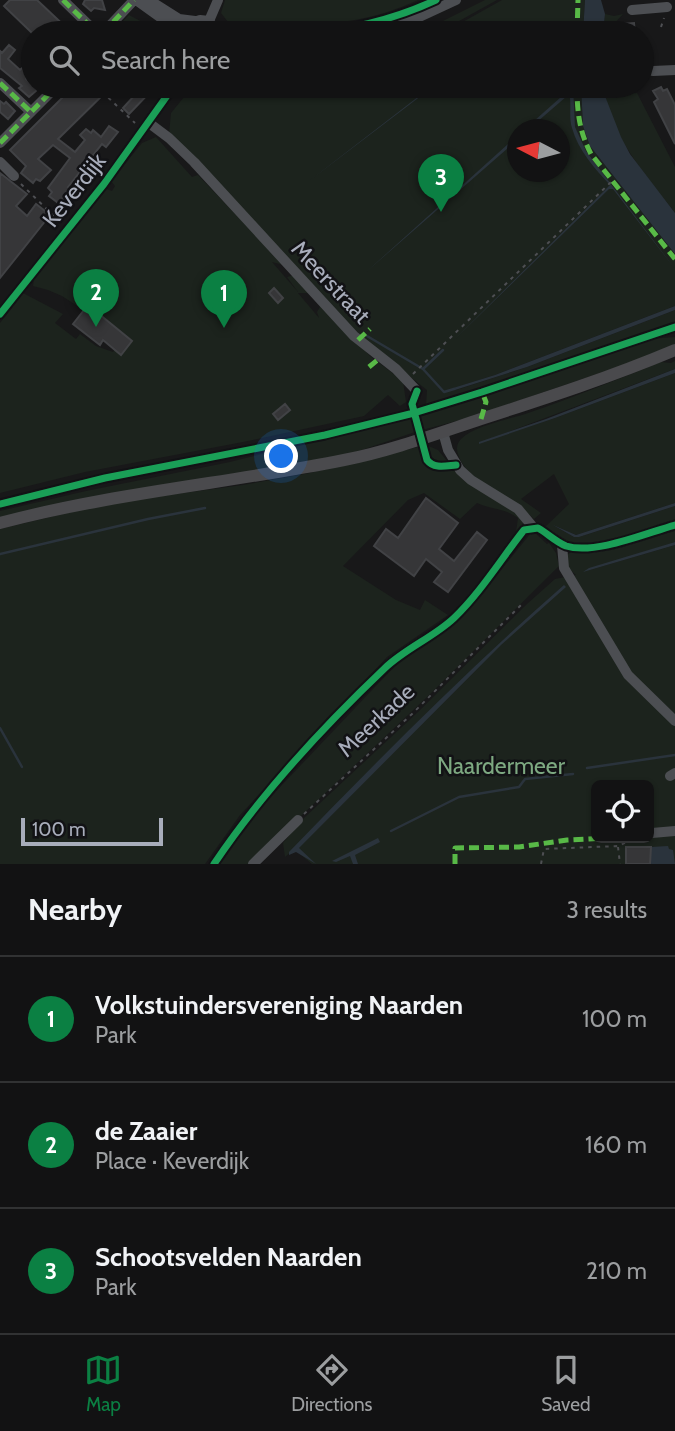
<!DOCTYPE html>
<meta charset="utf-8">
<style>
:root{--surface:#121213;--page:#1f2021;--text:#f1f3f6;--muted:#9c9ea0;--line:#313233;--accent:#0b8043}
body{margin:0;font-family:Cabin,sans-serif;background:var(--page);color:var(--text)}
.controls{position:absolute;right:21px;bottom:21px;display:grid;overflow:hidden;border-radius:10px;box-shadow:0 2px 5px #0004}
.controls button{width:63px;height:63px;display:grid;place-items:center;padding:0;border:0;border-bottom:2px solid var(--line);background:var(--surface);color:var(--text);font:35px sans-serif}
.compass{position:absolute;left:507px;top:119px;width:63px;height:63px;border-radius:50%;background:var(--surface);box-shadow:0 2px 5px #0004;rotate:276deg}
.scale{position:absolute;left:21px;bottom:18px;width:142px;box-sizing:border-box;padding-left:7px;border:4px solid #a8adbb;border-top:0;font-size:19px;line-height:24px;white-space:nowrap;color:#a8adbb;-webkit-text-stroke:5px #121215;paint-order:stroke}
.you{position:absolute;left:282px;top:457px;width:24px;height:24px;margin:-18px;border:5px solid #fff;border-radius:50%;background:#1a73e8;box-shadow:0 0 0 10px #1a73e833}
.badge{display:grid;place-items:center;width:46px;height:46px;border-radius:50%;background:var(--accent);color:#fff;font-size:23px;font-weight:700}
.pin{position:absolute;translate:-50% -58px;filter:drop-shadow(0 2px 4px #0008)}
.pin::after{content:'';position:absolute;top:37px;width:24px;height:21px;background:inherit;clip-path:polygon(0 0,100% 0,50% 100%)}
.list{margin:0;padding:0;list-style:none}
h2{display:flex;justify-content:space-between;align-items:center;height:91px;margin:0;padding:0 28px;font-size:30px}
h2 small{font-size:23px;font-weight:400;color:var(--muted)}
.list li{display:grid;grid-template-columns:46px 1fr auto;gap:21px;align-items:center;box-sizing:border-box;height:126px;padding:0 28px;border-top:2px solid var(--line)}
.list b{display:block;font-size:26px;white-space:nowrap}
.list p{margin:0;font-size:23px;white-space:nowrap;color:var(--muted)}
.list em{font-size:23px;font-style:normal;color:var(--muted)}
.icon{flex:none;width:38px;height:38px;fill:none;stroke:currentColor;stroke-width:2;stroke-linecap:round;stroke-linejoin:round}
.map{position:relative;flex:none;width:675px;height:864px;overflow:hidden}
.search{position:absolute;background:var(--surface);box-shadow:0 2px 5px #0004;left:21px;right:21px;top:21px;height:77px;display:flex;align-items:center;gap:18px;box-sizing:border-box;padding:0 24px;border-radius:38px;color:var(--muted);font-size:26px}
.sheet{height:469px;background:var(--surface)}
nav{display:flex;justify-content:space-around;align-items:center;box-sizing:border-box;height:98px;border-top:2px solid var(--line);background:var(--surface);font-size:19px;color:var(--muted)}
nav a{display:grid;justify-items:center;gap:4px}
nav .on{color:var(--accent)}
.map>svg:first-child{display:block}
.green{fill:#1c231d;fill-rule:evenodd}
.water{fill:#2a333c}
.lines{fill:none;stroke-linecap:round;stroke-linejoin:round}
.stream{stroke:#2a333c;stroke-width:2.5}
.building{fill:#363638;stroke:#414245;stroke-width:2}
.path{stroke:#4e4f53;stroke-width:2;stroke-dasharray:3.5 5;stroke-linecap:butt}
.minor{stroke:#4c4e52;stroke-width:10}
.major{stroke:#4a4a4d;stroke-width:12}
.quiet{stroke:#58b947;stroke-width:5;stroke-dasharray:10 5;stroke-linecap:butt}
.cycleway-casing{stroke:#121215;stroke-width:11}
.cycleway{stroke:#1a9f57;stroke-width:7}
.labels{text-anchor:middle;dominant-baseline:central;stroke-width:5;stroke-linejoin:round;paint-order:stroke}
.street-label{font-size:23px;fill:#a8adbb;stroke:#121215}
.park-label{font-size:23px;fill:#7da881;stroke:#121215}
</style>
<div class="map">
<svg width="675" height="864" viewBox="0 0 675 864">
<rect width="100%" height="100%" fill="#181819"/>
<path class="green" d="M 225,0 L 418,0 C 353,30 297,26 228,22 L 221,13 Z
M 485,0 L 497,0 L 441,31 L 443,33 L 502,0 L 585,0 L 583,33 L 419,33 Z
M 605,14 L 614,16 L 623,14 L 614,24 L 614,33 L 603,33 Z
M 129,15 L 163,33 L 111,33 Z
M 193,86 L 581,86 L 583,126 L 590,146 L 675,254 L 675,306 L 495,375 L 454,388 L 456,390 L 527,367 L 675,310 L 675,329 L 526,373 L 466,395 L 426,406 L 427,390 L 368,344 L 309,293 L 298,293 L 319,318 L 317,312 L 321,305 L 370,356 L 403,381 L 406,402 L 400,406 L 388,395 L 364,416 L 243,442 L 85,472 L 0,493 L 0,323 L 23,293 L 63,314 L 55,323 L 76,339 L 80,334 L 96,346 L 113,352 L 125,337 L 62,296 L 48,290 L 33,286 L 34,279 L 106,189 L 112,191 L 115,186 L 111,181 L 142,143 L 156,137 L 192,177 L 198,175 L 284,265 L 272,262 L 298,292 L 287,277 L 299,274 L 169,134 L 171,113 ZM 518,130 L 560,130 L 560,172 L 518,172 Z
M 603,86 L 615,86 L 617,94 L 637,93 L 675,167 L 675,213 C 646,175 610,136 603,86 Z
M 675,337 L 675,344 L 638,360 L 468,418 L 422,430 L 418,418 L 421,413 L 649,339 Z
M 675,361 L 675,369 L 479,443 L 555,418 L 675,373 L 675,503 L 576,535 L 555,526 L 574,537 L 579,537 L 675,506 L 675,523 L 601,544 L 571,543 L 545,527 L 569,504 L 554,474 L 521,499 L 541,513 L 534,519 C 513,498 466,482 458,454 C 456,449 457,443 461,439 C 475,425 512,419 531,412 C 575,397 618,379 661,362 L 671,363 Z
M 407,417 L 412,421 L 415,432 L 341,457 L 226,475 L 0,520 L 0,511 L 86,491 L 230,462 Z
M 426,445 L 438,450 L 448,462 L 433,462 Z
M 418,447 L 423,462 L 430,469 L 453,470 L 516,512 L 524,522 L 516,532 L 518,518 C 507,509 490,509 477,503 L 460,519 L 424,493 L 408,500 L 343,566 L 396,600 L 420,610 L 425,600 L 448,615 L 387,657 L 240,815 L 205,864 L 0,864 L 0,529 L 109,503 L 243,485 L 310,473 Z
M 675,531 L 675,542 L 586,571 L 675,545 L 675,864 L 312,864 L 294,849 L 285,857 L 283,843 L 304,818 L 418,712 L 527,604 L 555,579 L 576,575 L 568,568 L 567,555 L 571,552 L 622,546 ZM 596,785 L 649,785 L 649,838 L 596,838 Z
M 531,533 L 535,533 L 547,544 L 549,543 L 556,553 L 559,566 L 426,698 L 250,864 L 217,864 L 245,824 L 374,688 L 403,658 L 445,631 L 466,613 Z"/>
<path class="water" d="M 585,0 L 601,0 L 605,14 L 603,33 L 583,33 Z
M 432,86 L 434,86 L 309,181 Z
M 570,86 L 573,86 L 575,127 L 586,151 L 675,269 L 613,189 L 609,189 L 452,342 L 610,185 C 595,169 578,150 572,128 C 569,119 571,108 570,98 L 567,96 L 529,129 L 525,129 L 570,89 Z
M 581,86 L 603,86 L 605,96 L 621,137 L 630,154 L 675,213 L 675,254 L 590,146 L 583,126 Z
M 517,136 L 517,140 L 365,273 Z
M 675,306 L 675,310 L 527,367 L 455,390 L 453,388 L 495,375 Z
M 675,369 L 675,373 L 555,418 L 479,444 L 479,442 L 546,419 Z
M 675,503 L 675,506 L 579,537 L 574,537 L 553,525 L 576,535 Z
M 675,542 L 675,545 L 583,572 L 589,568 Z
M 564,585 L 566,587 L 501,645 L 299,848 L 316,864 L 296,852 L 289,855 L 289,852 C 378,760 468,669 564,585 Z
M 378,838 L 380,842 L 355,855 L 358,864 L 353,864 L 350,856 L 336,862 L 332,861 Z
M 668,846 L 669,849 L 673,850 L 675,864 L 650,864 L 651,847 Z"/>
<g class="lines">
<path class="stream" d="M 367,336 L 423,369 L 444,392 L 454,389
M 423,369 L 443,350
M 0,554 L 148,519 L 205,508
M 0,728 L 22,767
M 587,768 L 675,755
M 391,831 L 459,797 L 519,787 L 525,779 L 573,774"/>
</g>
<path class="building" d="M 10,0 L 37,0 L 72,33 L 53,33 L 47,27 L 41,33 L 32,33 L 4,6 Z
M 85,0 L 102,0 L 105,10 L 94,8 L 91,11 L 83,4 Z
M 634,23 L 635,33 L 624,33 L 623,24 Z
M 9,45 L 15,50 L 8,59 L 20,70 L 33,58 L 33,71 L 26,79 L 37,90 L 29,97 L 19,88 L 22,86 L 0,68 L 0,51 L 2,53 Z
M 74,86 L 81,90 L 85,86 L 112,86 L 58,139 L 75,152 L 85,140 L 80,135 L 86,129 L 91,133 L 93,130 L 101,137 L 109,126 L 118,132 L 106,147 L 102,144 L 68,187 L 72,190 L 61,205 L 49,196 L 52,192 L 48,188 L 70,158 L 53,145 L 38,159 L 51,170 L 40,181 L 36,179 L 33,183 L 21,173 L 26,166 L 10,150 Z
M 126,86 L 145,86 L 151,91 L 129,114 L 123,108 L 135,95 Z
M 661,87 L 663,91 L 667,89 L 675,105 L 675,144 L 654,102 L 658,99 L 653,91 Z
M 0,101 L 4,104 L 6,102 L 15,111 L 8,119 L 0,112 Z
M 0,173 L 27,194 L 16,206 L 27,216 L 36,204 L 50,215 L 0,278 Z
M 274,288 L 283,298 L 278,303 L 269,293 Z
M 88,305 L 132,341 L 121,355 L 103,340 L 100,345 L 73,324 Z
M 285,404 L 290,410 L 278,420 L 273,414 Z
M 426,498 L 458,523 L 439,549 L 454,561 L 477,532 L 487,540 L 448,592 L 434,582 L 442,572 L 426,559 L 414,576 L 374,546 L 386,529 L 398,538 Z
M 626,847 L 651,847 L 650,864 L 626,864 Z"/>
<g class="lines">
<path class="path" d="M 661,27 L 664,18
M 96,86 L 135,123
M 21,184 L 60,222
M 413,374 L 612,181
M 304,814 L 413,713 L 524,602
M 618,847 L 620,864
M 541,864 L 544,849 L 618,846 L 627,842 L 629,838"/>
<path class="minor" d="M 63,0 L 97,33
M 136,0 L 182,33
M 149,0 L 179,19 L 195,21
M 632,10 L 667,7
M 209,21 L 218,0
M 191,23 L 200,20 L 209,21 L 218,33
M 103,33 L 134,0
M 369,33 L 415,19 L 456,0
M 653,71 L 675,70
M 0,83 L 31,112
M 149,123 L 169,138 L 194,162 L 354,336 L 396,369 L 417,391
M 0,143 L 57,86
M 0,162 L 14,176
M 0,314 L 104,184 L 174,86
M 443,432 L 448,450 L 460,470 L 471,480 L 518,509 L 533,527
M 562,545 L 564,568 L 628,675 L 675,721
M 670,776 L 675,773
M 652,833 L 675,831
M 214,864 C 261,794 324,726 385,668 C 406,648 434,637 454,618 C 481,592 501,559 524,530 L 538,528 C 547,533 556,542 566,546 C 595,555 646,533 675,525
M 253,864 L 298,820"/>
<path class="major" d="M 0,523 C 113,493 229,483 344,460 C 390,451 436,434 481,419 C 546,398 611,377 675,350"/>
<path class="quiet" d="M 63,0 L 97,33
M 103,33 L 134,0
M 577,33 L 578,0
M 0,83 L 31,112
M 577,86 C 577,111 579,131 591,154 L 675,259
M 0,143 L 57,86
M 358,340 L 370,329
M 369,367 L 380,358
M 481,419 L 486,402 L 482,392
M 455,864 L 455,848 L 519,847 L 567,840 L 607,838"/>
<g class="cycleway-casing">
<path id="cycleway" d="M 305,33 C 352,30 393,20 436,0
M 0,314 L 104,184 L 174,86
M 417,391 L 412,404 L 427,460 C 434,469 445,466 456,465
M 0,504 L 105,478 L 325,435 L 414,413 L 482,392 L 675,327
M 214,864 C 261,794 324,726 385,668 C 406,648 434,637 454,618 C 481,592 501,559 524,530 L 538,528 C 547,533 556,542 566,546 C 595,555 646,533 675,525"/>
</g>
<use href="#cycleway" class="cycleway"/>
</g>
<g class="labels">
<g class="street-label">
<text transform="translate(74 190) rotate(-52)">Keverdijk</text>
<text transform="translate(331 282) rotate(47)">Meerstraat</text>
<text transform="translate(376 720) rotate(-43)">Meerkade</text>
</g>
<g class="park-label">
<text x="501" y="766">Naardermeer</text>
</g>
</g>
</svg>
<div class="controls">
<button><svg class="icon" aria-label="locate" viewBox="0 0 24 24"><circle cx="12" cy="12" r="6"/><path d="M12 2v4M12 18v4M2 12h4M18 12h4"/></svg></button>
</div>
<svg class="compass" viewBox="-18 -18 36 36"><path d="M0-13l5 13h-10z" fill="#e53935"/><path d="M0 13l5-13h-10z" fill="#9c9ea0"/></svg>
<div class="scale">100 m</div>
<div class="you"></div>
<div class="pin badge" style="left:224px;top:328px">1</div>
<div class="pin badge" style="left:96px;top:327px">2</div>
<div class="pin badge" style="left:441px;top:212px">3</div>
<div class="search"><svg class="icon" aria-label="search" viewBox="0 0 24 24"><circle cx="10" cy="10" r="6"/><path d="M15 15l6 6"/></svg>Search here</div>
</div>
<section class="sheet">
<h2>Nearby<small>3 results</small></h2>
<ul class="list">
<li><span class="badge">1</span><div><b>Volkstuindersvereniging Naarden</b><p>Park</p></div><em>100 m</em></li>
<li><span class="badge">2</span><div><b>de Zaaier</b><p>Place · Keverdijk</p></div><em>160 m</em></li>
<li><span class="badge">3</span><div><b>Schootsvelden Naarden</b><p>Park</p></div><em>210 m</em></li>
</ul>
</section>
<nav>
<a class="on"><svg class="icon" aria-label="map" viewBox="0 0 24 24"><path d="M3 6l6-2 6 2 6-2v14l-6 2-6-2-6 2zM9 4v14M15 6v14"/></svg>Map</a>
<a><svg class="icon" aria-label="directions" viewBox="0 0 24 24"><path d="M12 3l9 9-9 9-9-9zM9 14v-3h6M13 9l2 2-2 2"/></svg>Directions</a>
<a><svg class="icon" aria-label="saved" viewBox="0 0 24 24"><path d="M7 4h10v16l-5-4-5 4z"/></svg>Saved</a>
</nav>
